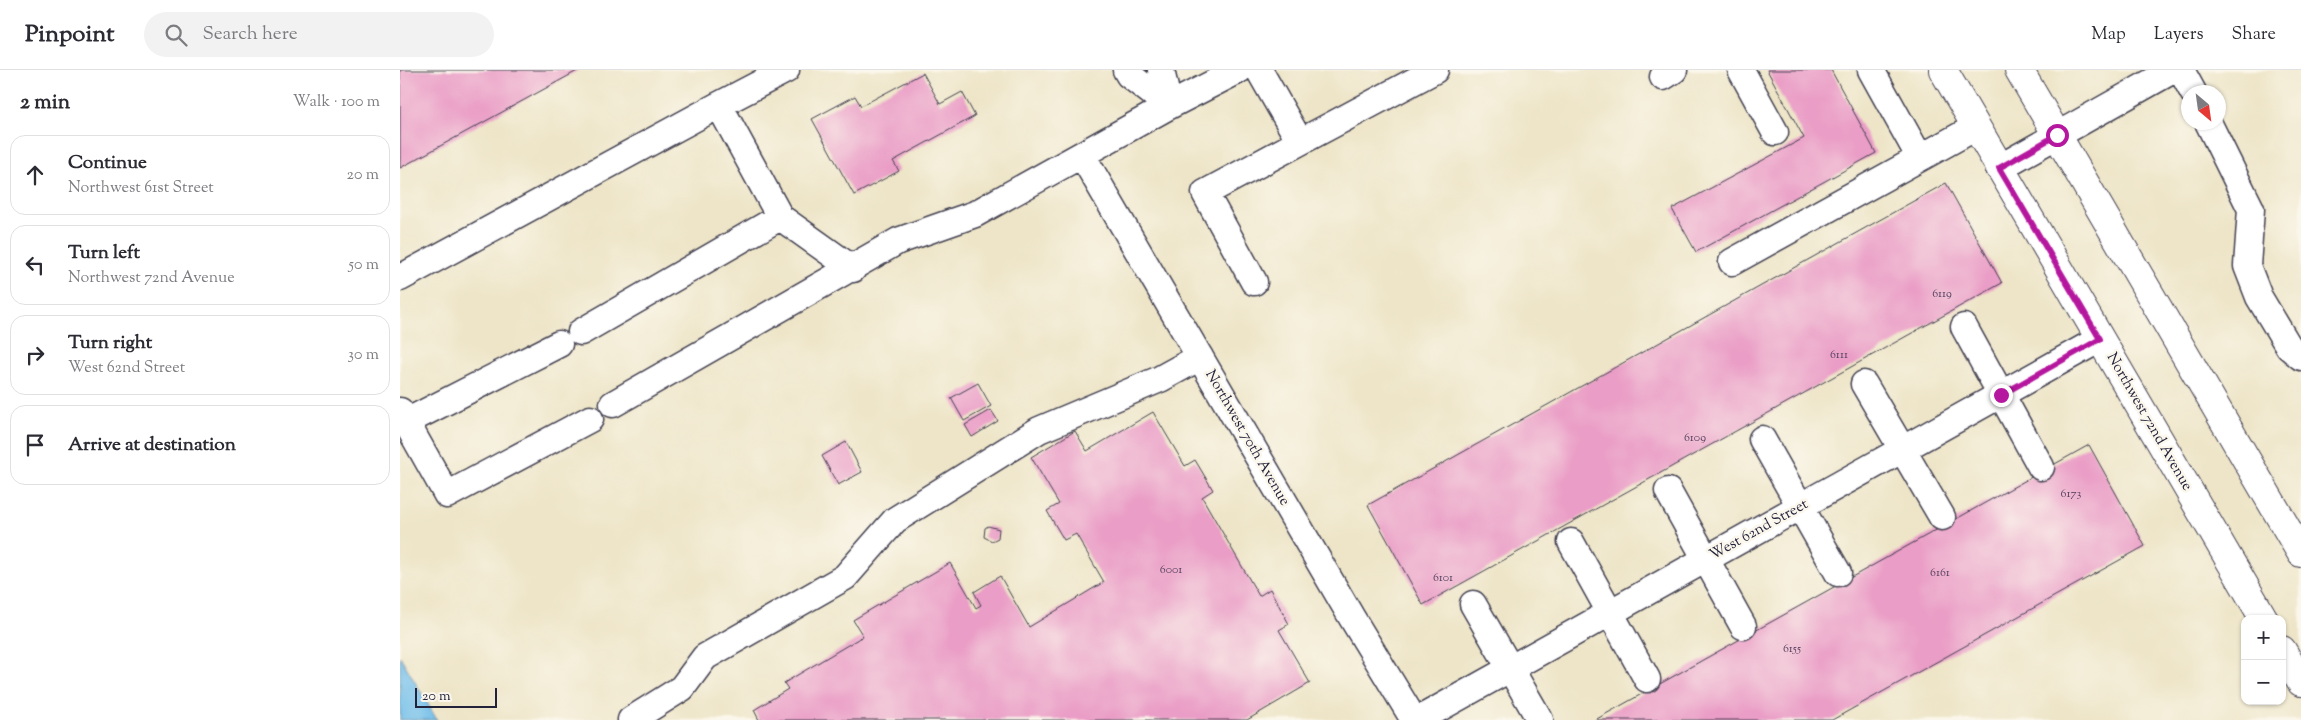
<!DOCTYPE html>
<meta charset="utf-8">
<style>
:root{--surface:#fff;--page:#f2f2f3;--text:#2b2b33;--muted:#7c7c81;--line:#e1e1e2}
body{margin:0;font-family:"Sorts Mill Goudy",serif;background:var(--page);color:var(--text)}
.controls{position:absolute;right:15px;bottom:15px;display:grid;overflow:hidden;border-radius:10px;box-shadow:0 1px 4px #0004}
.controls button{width:45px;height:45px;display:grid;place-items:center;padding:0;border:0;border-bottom:1px solid var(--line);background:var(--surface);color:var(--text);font:25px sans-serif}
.compass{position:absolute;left:1781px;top:15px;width:45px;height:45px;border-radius:50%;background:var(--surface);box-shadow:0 1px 4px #0004;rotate:151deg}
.scale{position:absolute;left:15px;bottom:12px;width:82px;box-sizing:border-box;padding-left:5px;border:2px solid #22223b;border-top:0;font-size:14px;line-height:18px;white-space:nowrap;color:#22223b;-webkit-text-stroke:4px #fbf7ec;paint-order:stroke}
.stop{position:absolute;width:15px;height:15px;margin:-11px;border:4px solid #b5179e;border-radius:50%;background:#fff}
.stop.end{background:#b5179e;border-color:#fff;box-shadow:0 1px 5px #0008}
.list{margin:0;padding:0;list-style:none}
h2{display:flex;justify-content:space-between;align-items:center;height:65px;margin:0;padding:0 20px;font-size:21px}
h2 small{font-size:16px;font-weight:400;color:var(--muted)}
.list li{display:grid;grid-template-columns:32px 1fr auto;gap:15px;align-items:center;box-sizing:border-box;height:80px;margin:0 10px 10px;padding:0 10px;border:1px solid var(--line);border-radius:15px}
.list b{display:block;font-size:19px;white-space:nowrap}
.list p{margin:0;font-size:16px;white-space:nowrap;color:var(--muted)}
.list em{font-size:16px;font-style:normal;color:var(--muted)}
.icon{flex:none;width:28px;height:28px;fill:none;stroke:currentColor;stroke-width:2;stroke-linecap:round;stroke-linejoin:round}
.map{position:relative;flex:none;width:1901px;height:650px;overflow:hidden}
header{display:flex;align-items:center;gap:30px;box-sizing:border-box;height:70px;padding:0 25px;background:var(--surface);border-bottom:1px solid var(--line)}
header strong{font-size:24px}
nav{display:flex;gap:28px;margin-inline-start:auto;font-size:18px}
.search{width:350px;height:45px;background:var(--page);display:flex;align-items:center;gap:12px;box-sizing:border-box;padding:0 18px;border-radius:28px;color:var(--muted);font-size:19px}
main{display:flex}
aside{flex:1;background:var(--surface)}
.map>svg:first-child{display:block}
.water{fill:#70beea;stroke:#497092}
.building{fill:#ea9dc6}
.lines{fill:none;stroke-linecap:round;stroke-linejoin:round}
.minor-casing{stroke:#413f50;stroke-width:29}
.major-casing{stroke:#413f50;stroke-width:30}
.minor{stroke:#fff;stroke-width:26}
.major{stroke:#fff;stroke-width:28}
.route{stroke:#b5179e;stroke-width:6}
.labels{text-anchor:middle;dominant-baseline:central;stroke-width:5;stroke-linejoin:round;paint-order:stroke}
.number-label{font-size:12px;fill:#54415e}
.street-label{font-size:15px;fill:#22223b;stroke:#fbf7ec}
</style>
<header>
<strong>Pinpoint</strong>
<div class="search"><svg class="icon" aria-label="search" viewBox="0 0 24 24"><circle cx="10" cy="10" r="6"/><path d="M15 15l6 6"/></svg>Search here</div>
<nav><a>Map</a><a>Layers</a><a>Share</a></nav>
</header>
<main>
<aside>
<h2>2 min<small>Walk · 100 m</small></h2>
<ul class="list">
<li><svg class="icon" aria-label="ahead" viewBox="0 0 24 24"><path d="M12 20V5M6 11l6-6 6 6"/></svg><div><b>Continue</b><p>Northwest 61st Street</p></div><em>20 m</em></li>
<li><svg class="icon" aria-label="left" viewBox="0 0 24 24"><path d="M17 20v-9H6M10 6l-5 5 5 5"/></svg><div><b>Turn left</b><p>Northwest 72nd Avenue</p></div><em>50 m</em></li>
<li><svg class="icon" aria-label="right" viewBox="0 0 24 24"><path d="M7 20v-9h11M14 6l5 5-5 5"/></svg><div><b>Turn right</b><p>West 62nd Street</p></div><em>30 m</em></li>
<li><svg class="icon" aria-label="arrive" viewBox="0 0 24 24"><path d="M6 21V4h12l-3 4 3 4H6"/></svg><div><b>Arrive at destination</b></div></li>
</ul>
</aside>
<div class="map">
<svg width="1901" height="650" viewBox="0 0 1901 650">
<rect width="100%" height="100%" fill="#fbf7ec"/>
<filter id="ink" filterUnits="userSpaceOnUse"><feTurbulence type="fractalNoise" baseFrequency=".02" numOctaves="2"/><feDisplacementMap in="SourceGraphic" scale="10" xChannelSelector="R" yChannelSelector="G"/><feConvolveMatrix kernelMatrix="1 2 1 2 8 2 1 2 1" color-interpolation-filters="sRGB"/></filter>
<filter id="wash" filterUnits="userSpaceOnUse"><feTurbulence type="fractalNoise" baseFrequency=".0096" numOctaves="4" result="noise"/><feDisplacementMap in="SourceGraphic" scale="20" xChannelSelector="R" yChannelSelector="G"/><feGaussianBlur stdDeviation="1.12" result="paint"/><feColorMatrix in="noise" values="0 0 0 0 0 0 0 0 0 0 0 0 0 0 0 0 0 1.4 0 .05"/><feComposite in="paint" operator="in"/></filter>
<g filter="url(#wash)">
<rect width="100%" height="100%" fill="#eee5c8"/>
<path class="water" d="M 0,586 L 37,650 L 0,650 Z"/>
<g id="blocks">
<path class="building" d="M 0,0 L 179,0 L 0,98 Z
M 1367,0 L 1431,0 L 1476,83 L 1296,182 L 1272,139 L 1404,68 Z
M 523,3 L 540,34 L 562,22 L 575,46 L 493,91 L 499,101 L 454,125 L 412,49 L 455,26 L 461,36 Z
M 1546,113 L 1602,213 L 1023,535 L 968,435 Z
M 578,313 L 591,336 L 564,351 L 551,328 Z
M 591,340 L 598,351 L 572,367 L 565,355 Z
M 753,342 L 785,396 L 795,390 L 813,420 L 802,427 L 859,526 L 870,519 L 889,554 L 879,560 L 910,613 L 847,650 L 359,650 L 354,640 L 388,619 L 384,613 L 463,566 L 453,550 L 550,493 L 576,538 L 581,535 L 574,522 L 600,506 L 629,557 L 704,512 L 676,464 L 664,470 L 647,441 L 659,434 L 631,387 L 675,361 L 687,381 Z
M 446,372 L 462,402 L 438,415 L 422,386 Z
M 1689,375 L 1745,476 L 1432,650 L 1195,650 Z
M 588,456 L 599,459 L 598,468 L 592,471 L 584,467 L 585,458 Z"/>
</g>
</g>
<g filter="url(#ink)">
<use href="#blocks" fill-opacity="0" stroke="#413f50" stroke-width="1"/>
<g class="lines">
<g class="minor-casing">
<path id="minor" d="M 726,0 L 729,5 L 769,36
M 761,0 L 769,36
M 1341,0 L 1375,62
M 1471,0 L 1520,88
M 1781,0 L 1793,22
M 1263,7 L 1274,0
M 1808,52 L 1851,139 L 1847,196 L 1859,227 L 1889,277 L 1901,287
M 900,72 L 1035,0
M 682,85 L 952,548 L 1014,650
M 1599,98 L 1773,0
M 380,147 L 319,35 L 386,0
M 1332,192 L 1576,57
M 0,208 L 319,35
M 854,212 L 805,123 L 900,72 L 859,0
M 1564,257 L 1641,397
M 181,262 L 380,147 L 453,199
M 1464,314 L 1542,447
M 213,334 L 498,171 L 575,144 L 769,36 L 839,0
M 0,341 L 47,425 L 190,349
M 6,352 L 159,274
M 1362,369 L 1438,503
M 1268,421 L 1343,556
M 1171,472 L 1247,609
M 1073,534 L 1140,650
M 231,650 L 282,618 L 305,587 L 445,507 L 495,450 L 639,360 L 760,309 L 800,287
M 1018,650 L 1700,269"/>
</g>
<g class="major-casing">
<path id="major" d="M 1543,0 L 1864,549
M 1619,0 L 1901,483
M 1882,580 L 1901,612"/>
</g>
<use href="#minor" class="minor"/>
<use href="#major" class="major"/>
</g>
</g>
<g class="lines" filter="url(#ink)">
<path class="route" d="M 1601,325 L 1700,269 L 1599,98 L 1657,65"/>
</g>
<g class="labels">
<g class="number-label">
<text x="1542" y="224">6119</text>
<text x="1439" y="285">6111</text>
<text x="1295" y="368">6109</text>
<text x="1671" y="424">6173</text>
<text x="771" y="500">6001</text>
<text x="1540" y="503">6161</text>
<text x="1043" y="508">6101</text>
<text x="1392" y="579">6155</text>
</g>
<g class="street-label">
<text transform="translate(1749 352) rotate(60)">Northwest 72nd Avenue</text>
<text transform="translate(847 368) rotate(60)">Northwest 70th Avenue</text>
<text transform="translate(1359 460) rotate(-29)">West 62nd Street</text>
</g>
</g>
</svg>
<div class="controls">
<button>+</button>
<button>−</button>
</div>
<svg class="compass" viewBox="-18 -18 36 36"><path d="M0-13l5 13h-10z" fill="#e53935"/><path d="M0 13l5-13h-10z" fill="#7c7c81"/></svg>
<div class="scale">20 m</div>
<div class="stop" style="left:1657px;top:65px"></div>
<div class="stop end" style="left:1601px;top:325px"></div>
</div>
</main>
